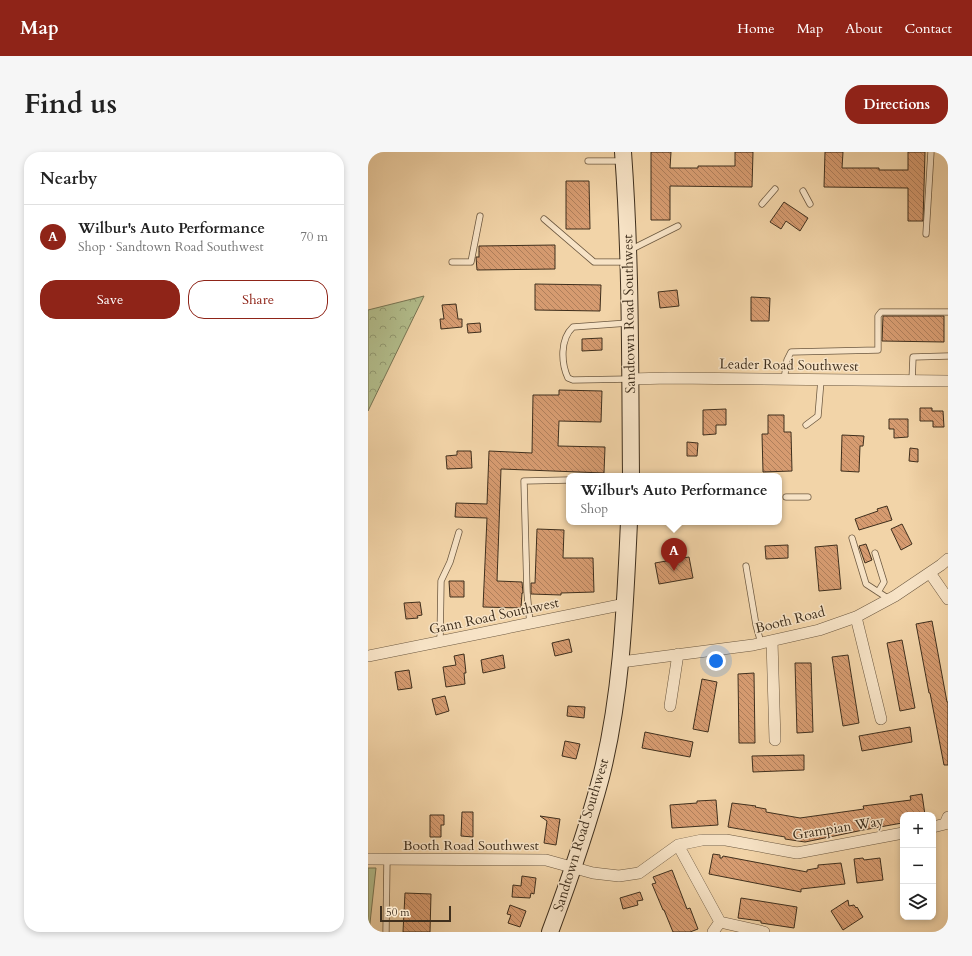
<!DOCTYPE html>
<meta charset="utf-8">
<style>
:root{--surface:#fff;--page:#f6f6f6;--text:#222;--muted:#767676;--line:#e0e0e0;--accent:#8f2418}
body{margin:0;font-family:Cardo,serif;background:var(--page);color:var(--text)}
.controls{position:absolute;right:12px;bottom:12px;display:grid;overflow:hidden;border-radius:8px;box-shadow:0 2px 6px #0003}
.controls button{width:36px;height:36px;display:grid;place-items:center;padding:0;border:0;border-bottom:1px solid var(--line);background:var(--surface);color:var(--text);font:20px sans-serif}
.scale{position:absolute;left:12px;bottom:10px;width:71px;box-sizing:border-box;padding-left:4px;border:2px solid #3f2f1d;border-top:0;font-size:11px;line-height:14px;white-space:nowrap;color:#3f2f1d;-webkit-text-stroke:3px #f7e3c6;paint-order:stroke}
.you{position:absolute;left:348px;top:509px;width:14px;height:14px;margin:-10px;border:3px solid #fff;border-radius:50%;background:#1a73e8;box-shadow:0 0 0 6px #1a73e833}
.badge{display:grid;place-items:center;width:26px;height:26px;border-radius:50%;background:var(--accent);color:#fff;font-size:13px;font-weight:700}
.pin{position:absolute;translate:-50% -33px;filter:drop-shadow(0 1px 2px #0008)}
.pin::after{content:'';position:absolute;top:21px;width:14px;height:12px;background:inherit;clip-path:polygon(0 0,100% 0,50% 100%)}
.popup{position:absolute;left:198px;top:321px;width:216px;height:52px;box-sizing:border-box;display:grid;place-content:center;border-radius:8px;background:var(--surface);filter:drop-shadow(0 1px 3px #0005);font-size:13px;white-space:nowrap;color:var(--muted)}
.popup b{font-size:15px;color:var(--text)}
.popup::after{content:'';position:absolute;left:50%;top:100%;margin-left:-8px;border:8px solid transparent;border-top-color:var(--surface)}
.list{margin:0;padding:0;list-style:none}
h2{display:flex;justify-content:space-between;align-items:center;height:52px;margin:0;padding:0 16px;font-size:17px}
h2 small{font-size:13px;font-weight:400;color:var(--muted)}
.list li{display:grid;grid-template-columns:26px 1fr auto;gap:12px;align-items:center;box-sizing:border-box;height:64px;padding:0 16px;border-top:1px solid var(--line)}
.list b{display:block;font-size:15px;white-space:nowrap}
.list p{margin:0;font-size:13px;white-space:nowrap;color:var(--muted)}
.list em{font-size:13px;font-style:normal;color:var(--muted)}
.actions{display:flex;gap:8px;padding:12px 16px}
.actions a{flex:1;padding:9px 0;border:1px solid var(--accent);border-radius:16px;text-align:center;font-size:14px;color:var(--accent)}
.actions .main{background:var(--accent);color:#fff}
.icon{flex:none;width:22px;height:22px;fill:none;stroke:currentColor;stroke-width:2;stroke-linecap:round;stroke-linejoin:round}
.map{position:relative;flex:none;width:580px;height:780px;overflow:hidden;border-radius:16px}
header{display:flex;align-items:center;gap:24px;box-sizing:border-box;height:56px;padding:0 20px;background:var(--accent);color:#fff}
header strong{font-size:19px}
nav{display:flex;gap:22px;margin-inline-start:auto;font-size:14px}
.intro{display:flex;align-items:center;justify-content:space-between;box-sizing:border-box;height:96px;padding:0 24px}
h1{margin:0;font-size:28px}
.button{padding:10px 18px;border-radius:16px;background:var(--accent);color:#fff;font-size:14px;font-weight:700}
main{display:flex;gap:24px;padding:0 24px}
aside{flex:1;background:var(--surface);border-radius:16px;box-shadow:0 2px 6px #0003}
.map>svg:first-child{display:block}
.green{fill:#b3be8d;stroke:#797655}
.forest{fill:url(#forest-crowns);stroke:#797655}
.building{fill:url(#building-back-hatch);stroke:#3f2f1d}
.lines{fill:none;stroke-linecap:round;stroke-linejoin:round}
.lane-casing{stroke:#6c5840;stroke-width:7}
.street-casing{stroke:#6c5840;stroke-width:12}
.secondary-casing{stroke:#3f2f1d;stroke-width:18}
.lane{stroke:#f7e3c6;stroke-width:5.5}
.street{stroke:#f7e3c6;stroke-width:11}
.secondary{stroke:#f7e3c6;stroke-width:16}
.labels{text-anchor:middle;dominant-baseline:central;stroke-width:3;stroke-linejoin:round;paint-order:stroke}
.street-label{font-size:14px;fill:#3f2f1d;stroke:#f7e3c6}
</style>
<header>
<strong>Map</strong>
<nav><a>Home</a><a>Map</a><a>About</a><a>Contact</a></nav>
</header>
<div class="intro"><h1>Find us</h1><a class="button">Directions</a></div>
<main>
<aside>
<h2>Nearby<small></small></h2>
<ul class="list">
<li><span class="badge">A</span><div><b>Wilbur's Auto Performance</b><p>Shop · Sandtown Road Southwest</p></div><em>70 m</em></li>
</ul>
<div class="actions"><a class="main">Save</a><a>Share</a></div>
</aside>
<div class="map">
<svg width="580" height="780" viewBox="0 0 580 780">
<defs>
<pattern id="forest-crowns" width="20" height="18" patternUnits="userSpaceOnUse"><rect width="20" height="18" fill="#b3be8d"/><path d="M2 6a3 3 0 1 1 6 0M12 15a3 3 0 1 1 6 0" fill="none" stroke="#939b73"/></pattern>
<pattern id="building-back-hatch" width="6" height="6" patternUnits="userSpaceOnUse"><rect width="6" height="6" fill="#d69b70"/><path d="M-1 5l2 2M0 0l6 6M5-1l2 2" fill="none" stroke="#af7f5b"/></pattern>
</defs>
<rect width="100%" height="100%" fill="#f2d4a8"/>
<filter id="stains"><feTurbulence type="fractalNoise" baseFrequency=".005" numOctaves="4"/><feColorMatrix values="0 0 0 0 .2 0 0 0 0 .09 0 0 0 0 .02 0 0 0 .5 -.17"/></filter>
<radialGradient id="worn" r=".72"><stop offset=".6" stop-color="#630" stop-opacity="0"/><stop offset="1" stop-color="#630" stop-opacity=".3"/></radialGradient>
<path class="green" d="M 0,716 L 8,716 L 1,780 L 0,780 Z"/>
<path class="forest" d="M 56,144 L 0,259 L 0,158 Z"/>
<path class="building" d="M 283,0 L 303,0 L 302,16 L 330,16 L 330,14 L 367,14 L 367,0 L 385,0 L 384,35 L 302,34 L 302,68 L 283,68 Z
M 457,0 L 475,0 L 474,16 L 511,16 L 511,18 L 540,18 L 540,0 L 557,0 L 555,69 L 540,69 L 540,36 L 456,35 Z
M 198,29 L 221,29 L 222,77 L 198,77 Z
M 416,50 L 440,66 L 432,79 L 418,69 L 413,77 L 402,70 Z
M 187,93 L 187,117 L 109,118 L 108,105 L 111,105 L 111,94 Z
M 167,132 L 233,133 L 232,159 L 167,158 Z
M 309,138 L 311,154 L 292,156 L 290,140 Z
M 383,145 L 402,146 L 401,169 L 383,169 Z
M 88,152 L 90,167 L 94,167 L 94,175 L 73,177 L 72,167 L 76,167 L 74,153 Z
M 515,164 L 576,164 L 576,190 L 514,189 Z
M 112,171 L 113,180 L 100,181 L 99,172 Z
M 234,186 L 234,198 L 214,199 L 214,187 Z
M 191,238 L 234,239 L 233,270 L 191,269 L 190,294 L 237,295 L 236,321 L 133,317 L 129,429 L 154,430 L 155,441 L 154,441 L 153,456 L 115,455 L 119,366 L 87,365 L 88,351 L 119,352 L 121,299 L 164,301 L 165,243 L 191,243 Z
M 552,256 L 564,256 L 564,259 L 575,259 L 576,275 L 565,275 L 565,269 L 552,269 Z
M 358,257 L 358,273 L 348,273 L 348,282 L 335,283 L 335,258 Z
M 400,263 L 416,263 L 416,280 L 423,280 L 424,319 L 395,320 L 394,282 L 400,282 Z
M 521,267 L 540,267 L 540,285 L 526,286 L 526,277 L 521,277 Z
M 474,283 L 496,284 L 495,294 L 492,294 L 491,320 L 473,319 Z
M 319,290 L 330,291 L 329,304 L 319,304 Z
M 542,296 L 550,297 L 550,310 L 541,309 Z
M 89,299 L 103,299 L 104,316 L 79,317 L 78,304 L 89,303 Z
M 519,354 L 524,368 L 491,378 L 487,367 L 510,359 L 509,357 Z
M 534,372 L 544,392 L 533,398 L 523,377 Z
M 169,377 L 196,378 L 195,406 L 225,406 L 226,440 L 193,441 L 193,443 L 163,442 L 163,431 L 167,431 Z
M 498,392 L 504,408 L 497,411 L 491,394 Z
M 420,393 L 420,406 L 398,407 L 397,394 Z
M 469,393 L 473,437 L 451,439 L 447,395 Z
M 321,405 L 325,426 L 291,432 L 287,411 Z
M 81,429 L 96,429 L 96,445 L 82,445 Z
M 52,450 L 54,463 L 49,464 L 50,466 L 38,467 L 36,451 Z
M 564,469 L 579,550 L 580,550 L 580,613 L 576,613 L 562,541 L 561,541 L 548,472 Z
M 201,487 L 204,500 L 187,504 L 184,491 Z
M 534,488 L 547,556 L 532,559 L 519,491 Z
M 96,502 L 98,521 L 96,521 L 97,532 L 78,535 L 75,515 L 88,513 L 86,504 Z
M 135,503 L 137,516 L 115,521 L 113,508 Z
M 480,503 L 491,571 L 475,574 L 464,505 Z
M 427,511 L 443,511 L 445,580 L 429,581 Z
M 41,518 L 44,536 L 30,538 L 27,520 Z
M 386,521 L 387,591 L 371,591 L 370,522 Z
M 334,527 L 349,530 L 340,580 L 325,577 Z
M 77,544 L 81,559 L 68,563 L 64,547 Z
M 200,554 L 217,555 L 216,566 L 199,564 Z
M 542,575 L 544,590 L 494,599 L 491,584 Z
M 277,580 L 325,590 L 322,605 L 274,596 Z
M 197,589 L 212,592 L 208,607 L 194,604 Z
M 436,603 L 436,618 L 385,620 L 384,604 Z
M 554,642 L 557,663 L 535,663 L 535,670 L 534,671 L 495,678 L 447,688 L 437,690 L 417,687 L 417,685 L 360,675 L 364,651 L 388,654 L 387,655 L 398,657 L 398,660 L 432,666 L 496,657 L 495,654 L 543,648 L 542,644 Z
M 348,648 L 350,673 L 304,676 L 302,653 L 329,651 L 329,649 Z
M 94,660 L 105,660 L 105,685 L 93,684 Z
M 62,663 L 76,663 L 76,673 L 73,673 L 73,685 L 62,685 Z
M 172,664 L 192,667 L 188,693 L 176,691 L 179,669 Z
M 345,702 L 352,703 L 352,706 L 354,706 L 355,704 L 439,720 L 439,718 L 450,716 L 450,713 L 473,711 L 477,732 L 433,737 L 433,740 L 341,722 Z
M 495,706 L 496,708 L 512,706 L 515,728 L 489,731 L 486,707 Z
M 304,718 L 319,757 L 322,756 L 330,777 L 322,780 L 305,780 L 296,758 L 295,758 L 284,732 L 288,731 L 285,725 Z
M 154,724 L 168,726 L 166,742 L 163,741 L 162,746 L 144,745 L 145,733 L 153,734 Z
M 272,740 L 275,748 L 269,749 L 270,753 L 255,757 L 252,746 Z
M 37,741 L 63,742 L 62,780 L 35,780 Z
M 373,746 L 429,755 L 426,776 L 393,771 L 393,769 L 370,766 Z
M 480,748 L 481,754 L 486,753 L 488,756 L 489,755 L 495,765 L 475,778 L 463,759 Z
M 142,753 L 158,759 L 152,775 L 140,771 L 143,763 L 139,762 Z"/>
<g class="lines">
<g class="lane-casing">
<path id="lane" d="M 220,9 L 253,9
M 435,39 L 442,52
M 394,52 L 407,37
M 176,67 L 226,110 L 260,110
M 558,82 L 563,0
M 262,98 L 310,74
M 84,110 L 103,110 L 112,64
M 260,171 L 205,175 C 192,187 193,211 200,226 L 205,228 L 262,227
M 416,228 L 419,208 L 423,200 L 510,198 L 510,164 L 513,160 L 580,160
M 544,229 L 545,205 L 580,204
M 438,273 L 450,264 L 453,228
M 418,345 L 440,345
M 484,386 L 498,432 L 521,447
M 507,401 L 516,430 L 510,440
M 378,414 L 388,473 L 393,491
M 162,472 L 159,440 L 156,329 L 201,328
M 72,490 L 73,429 L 82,410 L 91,380
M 18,780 L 19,707"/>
</g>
<g class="street-casing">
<path id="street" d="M 262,227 L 301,226 L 580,229
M 562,421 L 580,447
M 488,465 L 513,567
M 404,489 L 407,588
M 0,504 L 257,452
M 253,510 L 385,493 L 451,478 L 488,465 L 527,444 L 573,413 L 580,407
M 302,554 L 310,502
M 565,675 L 577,672 L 580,665
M 310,693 L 352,770 L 396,780
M 0,707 L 178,708 L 225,721 L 251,724 L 271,721 L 310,693 L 334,688 L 358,688 L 429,701 L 535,681
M 345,780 L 352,770"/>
</g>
<g class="secondary-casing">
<path id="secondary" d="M 255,0 C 263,108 262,216 263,324
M 182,780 C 201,729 219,678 233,625 C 254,542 257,455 261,370"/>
</g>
<use href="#lane" class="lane"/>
<use href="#street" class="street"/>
<use href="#secondary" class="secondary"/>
</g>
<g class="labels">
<g class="street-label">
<text transform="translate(261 162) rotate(-91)">Sandtown Road Southwest</text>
<text transform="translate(421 213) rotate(1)">Leader Road Southwest</text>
<text transform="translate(126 464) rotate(-12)">Gann Road Southwest</text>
<text transform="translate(422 468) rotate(-14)">Booth Road</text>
<text transform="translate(470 676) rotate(-9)">Grampian Way</text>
<text transform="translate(213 683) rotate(-73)">Sandtown Road Southwest</text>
<text x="103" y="693">Booth Road Southwest</text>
</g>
</g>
<rect width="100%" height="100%" filter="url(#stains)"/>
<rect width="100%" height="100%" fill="url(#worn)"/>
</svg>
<div class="controls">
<button>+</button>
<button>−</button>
<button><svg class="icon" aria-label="layers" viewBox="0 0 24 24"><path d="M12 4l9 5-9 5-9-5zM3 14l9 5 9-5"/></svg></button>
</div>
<div class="scale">50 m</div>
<div class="you"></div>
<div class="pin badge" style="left:306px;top:419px">A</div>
<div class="popup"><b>Wilbur's Auto Performance</b>Shop</div>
</div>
</main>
